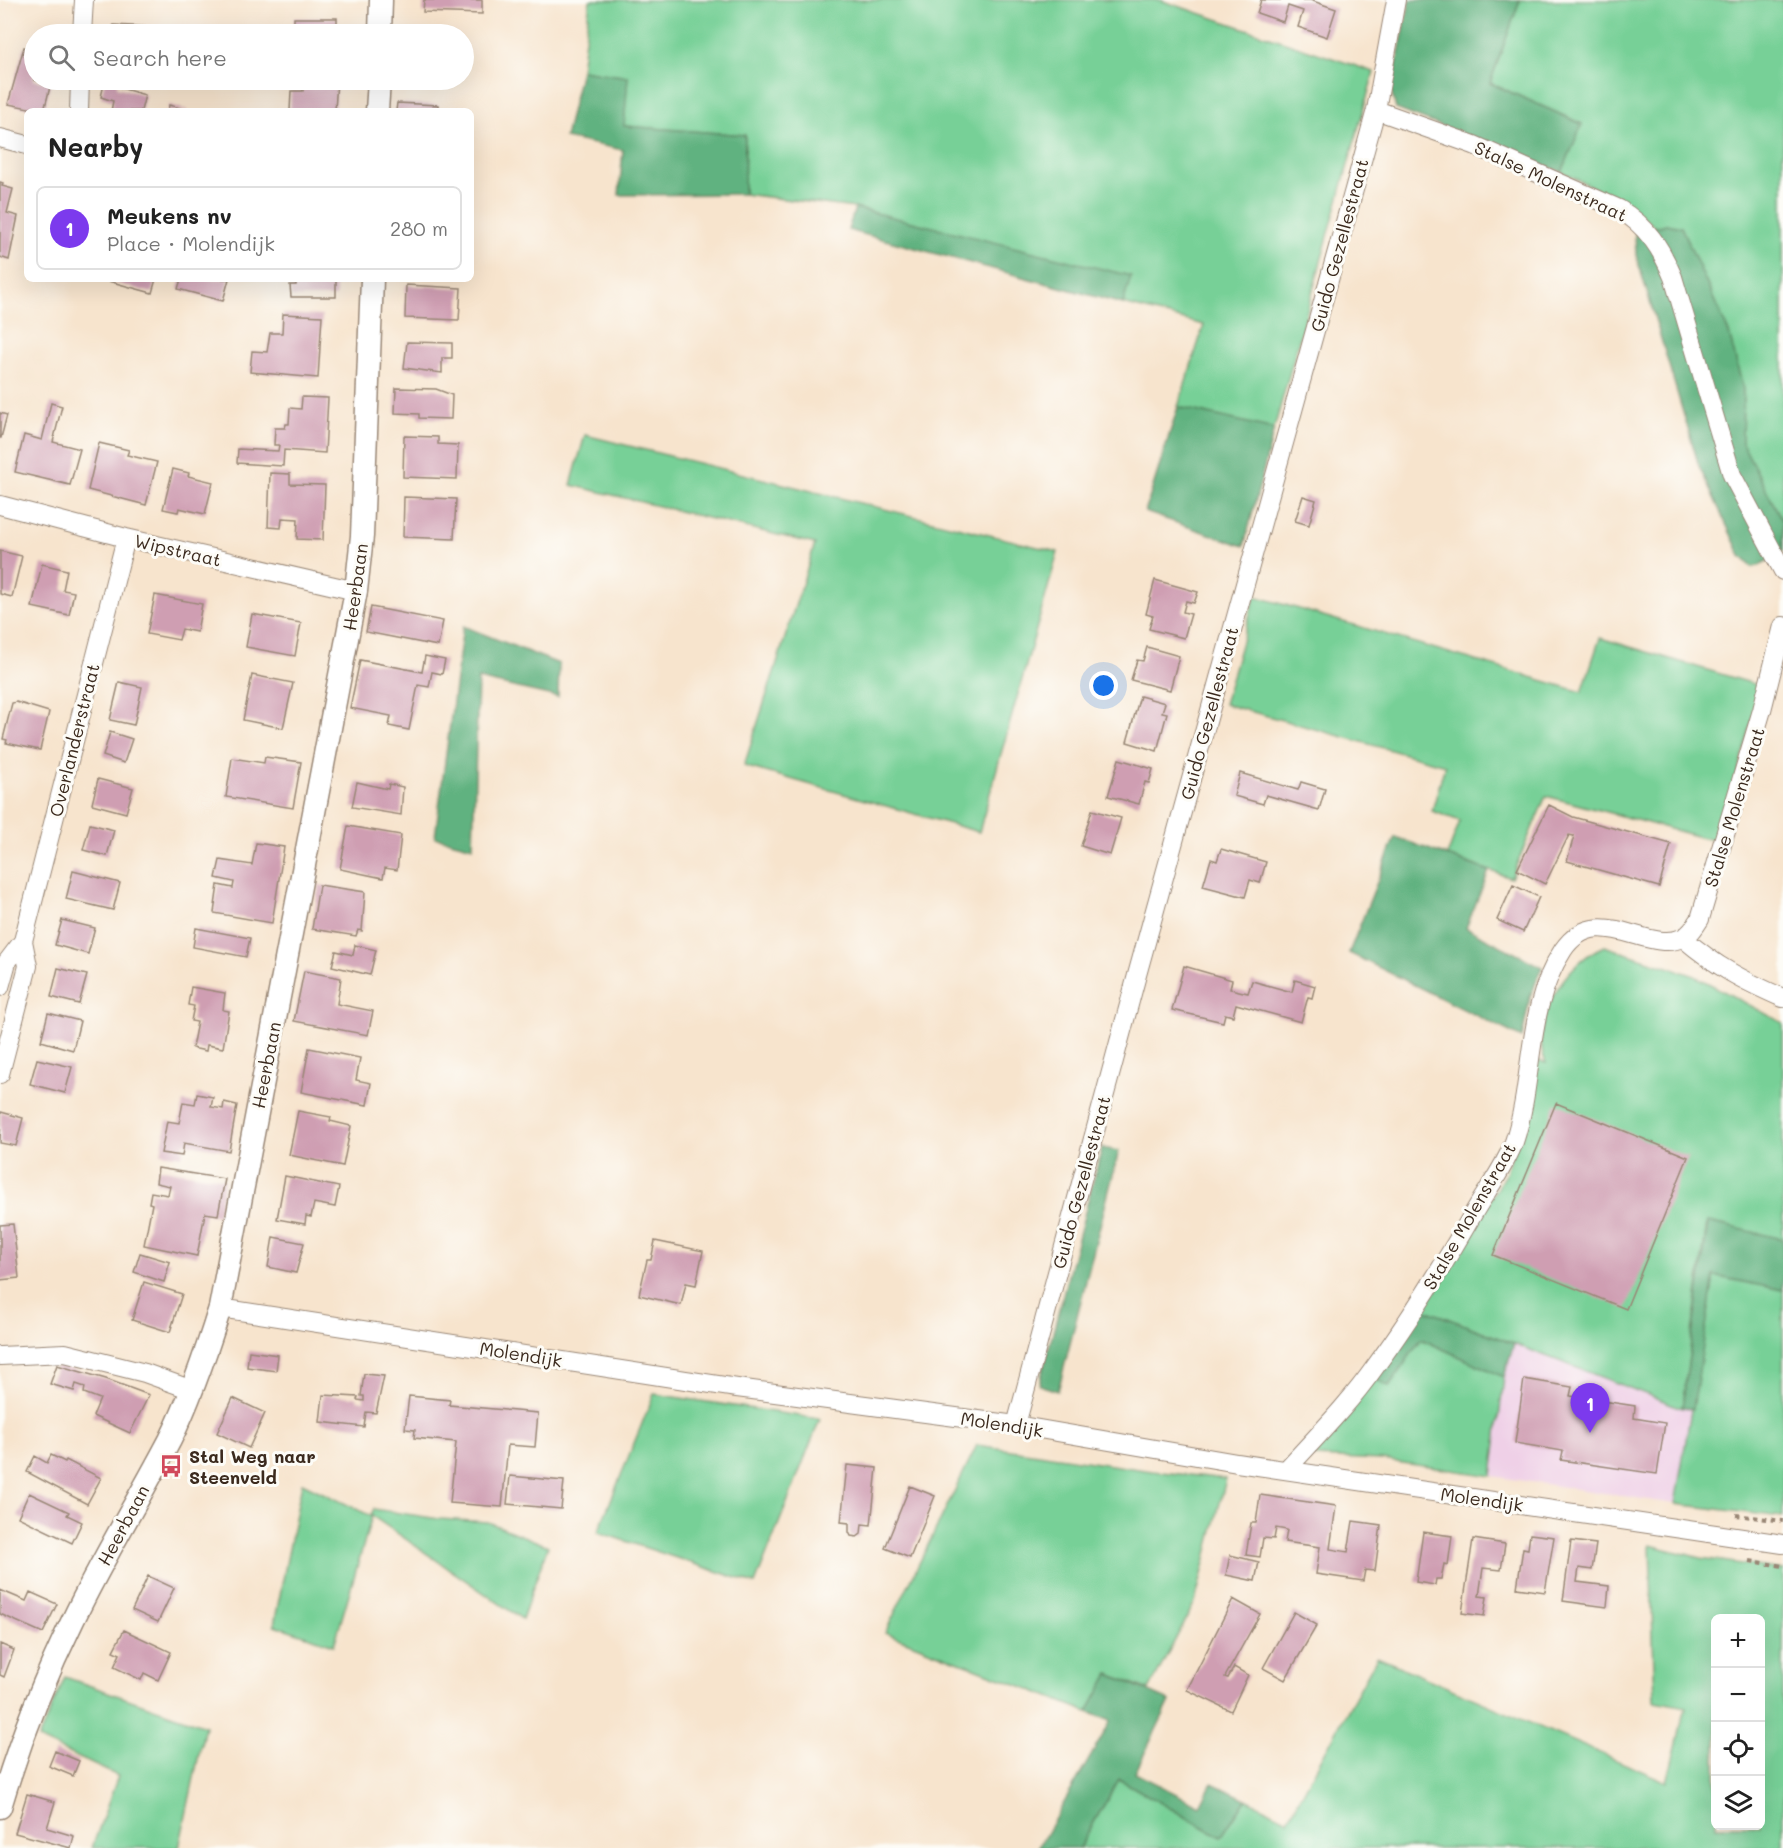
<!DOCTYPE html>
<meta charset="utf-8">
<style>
:root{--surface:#fff;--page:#f2f2f2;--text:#222;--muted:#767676;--line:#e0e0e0;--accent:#7c3aed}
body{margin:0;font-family:Mali,sans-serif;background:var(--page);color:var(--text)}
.controls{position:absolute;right:18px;bottom:18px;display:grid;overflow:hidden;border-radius:9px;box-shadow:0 6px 24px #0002}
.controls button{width:54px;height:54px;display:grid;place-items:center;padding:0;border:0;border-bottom:2px solid var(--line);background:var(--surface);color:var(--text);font:30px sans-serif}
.you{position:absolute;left:1104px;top:686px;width:21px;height:21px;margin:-15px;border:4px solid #fff;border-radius:50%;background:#1a73e8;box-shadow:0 0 0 9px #1a73e833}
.badge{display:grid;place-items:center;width:39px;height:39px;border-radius:50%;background:var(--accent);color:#fff;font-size:20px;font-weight:700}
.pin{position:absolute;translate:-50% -50px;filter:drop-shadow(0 2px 3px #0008)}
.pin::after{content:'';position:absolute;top:32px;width:21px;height:18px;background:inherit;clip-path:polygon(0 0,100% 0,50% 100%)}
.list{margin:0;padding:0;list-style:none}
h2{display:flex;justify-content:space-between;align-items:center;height:78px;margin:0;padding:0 24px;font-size:26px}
h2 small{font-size:20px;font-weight:400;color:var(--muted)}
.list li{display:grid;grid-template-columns:39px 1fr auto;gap:18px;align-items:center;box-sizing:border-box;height:84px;margin:0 12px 12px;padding:0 12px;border:2px solid var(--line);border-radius:9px}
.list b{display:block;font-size:22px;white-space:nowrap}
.list p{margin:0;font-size:20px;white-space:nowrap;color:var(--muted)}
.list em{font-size:20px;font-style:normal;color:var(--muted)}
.icon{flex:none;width:33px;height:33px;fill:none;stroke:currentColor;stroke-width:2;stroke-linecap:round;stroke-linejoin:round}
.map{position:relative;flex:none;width:1783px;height:1848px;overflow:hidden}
.search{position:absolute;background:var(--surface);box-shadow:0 6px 24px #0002;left:24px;top:24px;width:450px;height:66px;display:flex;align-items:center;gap:15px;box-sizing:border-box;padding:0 21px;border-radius:33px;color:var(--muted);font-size:22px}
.panel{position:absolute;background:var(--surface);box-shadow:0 6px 24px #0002;left:24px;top:108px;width:450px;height:174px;border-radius:9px}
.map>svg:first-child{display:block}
.built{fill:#efd0e7}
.green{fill:#77d097;stroke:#597d5a;stroke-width:1.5;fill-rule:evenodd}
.forest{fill:#61b280;stroke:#4e6e4f;stroke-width:1.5}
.building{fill:#cf9eb2}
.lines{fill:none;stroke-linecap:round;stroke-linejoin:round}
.minor-casing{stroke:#998776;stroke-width:20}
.tertiary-casing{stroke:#998776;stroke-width:25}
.path{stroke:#998776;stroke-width:4;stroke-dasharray:4.5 4.5;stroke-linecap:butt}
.minor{stroke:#fff;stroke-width:18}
.tertiary{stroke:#fff;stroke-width:22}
.labels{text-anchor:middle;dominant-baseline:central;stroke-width:6;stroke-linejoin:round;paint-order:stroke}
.street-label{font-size:18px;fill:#3b2a1e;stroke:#fdfcf7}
.poi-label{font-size:18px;font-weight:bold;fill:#3b2a1e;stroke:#fdfcf7;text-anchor:start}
</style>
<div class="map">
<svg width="1783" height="1848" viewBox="0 0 1783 1848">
<rect width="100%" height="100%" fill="#fdfcf7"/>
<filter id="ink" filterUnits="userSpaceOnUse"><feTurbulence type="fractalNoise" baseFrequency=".0167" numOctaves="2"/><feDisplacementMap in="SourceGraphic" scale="12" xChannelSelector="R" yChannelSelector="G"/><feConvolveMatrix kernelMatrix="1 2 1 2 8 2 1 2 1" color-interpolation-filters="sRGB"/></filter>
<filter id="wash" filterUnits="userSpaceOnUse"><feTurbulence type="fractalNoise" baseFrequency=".008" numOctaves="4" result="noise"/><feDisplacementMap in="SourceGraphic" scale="24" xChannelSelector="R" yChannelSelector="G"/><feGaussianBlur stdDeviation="1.35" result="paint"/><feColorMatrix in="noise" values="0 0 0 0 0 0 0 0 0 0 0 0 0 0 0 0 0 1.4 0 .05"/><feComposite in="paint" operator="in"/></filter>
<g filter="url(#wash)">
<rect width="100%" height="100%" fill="#f7e4cd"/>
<path class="built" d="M 1514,1344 L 1682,1408 L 1693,1409 L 1675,1504 L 1492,1476 L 1504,1377 Z"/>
<path class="green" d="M 590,0 L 1160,0 L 1374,72 L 1274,429 L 1178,407 L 1204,325 L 1123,304 L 1130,276 L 855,208 L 744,194 L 745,135 L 623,126 L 627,77 L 581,70 Z
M 1520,0 L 1783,0 L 1783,522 L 1742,443 L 1743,389 L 1729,333 L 1681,227 L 1666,224 L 1655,227 L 1629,205 L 1562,172 L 1582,124 L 1490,83 Z
M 585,435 L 1058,552 L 979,832 L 744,766 L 815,544 L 571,485 Z
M 1255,596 L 1582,692 L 1600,638 L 1761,686 L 1719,842 L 1546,796 L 1511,878 L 1447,856 L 1460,821 L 1432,811 L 1445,765 L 1224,704 Z
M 1604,946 L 1695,976 L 1783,1023 L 1783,1239 L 1707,1222 L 1682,1408 L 1423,1309 L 1506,1173 L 1537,1060 L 1546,1063 C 1528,1021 1565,963 1604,946 Z
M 1714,1276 L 1783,1290 L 1783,1517 L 1675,1504 Z
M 1421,1339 L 1504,1377 L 1492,1476 L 1382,1460 L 1314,1457 L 1315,1446 L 1375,1379 L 1389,1386 Z
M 654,1394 L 820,1419 L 755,1584 L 598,1532 Z
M 977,1445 L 1152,1471 L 1226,1479 L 1195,1602 L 1149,1690 L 1109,1674 L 1088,1712 L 885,1633 Z
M 302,1483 L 371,1516 L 374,1509 L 439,1519 L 488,1522 L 548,1546 L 522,1619 L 372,1516 L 334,1645 L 274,1625 Z
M 1650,1545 L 1701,1558 L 1783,1570 L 1783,1848 L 1079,1848 L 1119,1779 L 1221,1837 L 1246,1799 L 1288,1820 L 1377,1657 L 1667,1782 L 1686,1707 L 1655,1701 ZM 1716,1618 L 1760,1618 L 1760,1826 L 1716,1826 Z
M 65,1677 L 205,1726 L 179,1848 L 92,1848 L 118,1776 L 38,1739 Z"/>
<path class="forest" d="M 1410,0 L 1520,0 L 1490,83 L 1582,124 L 1562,172 L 1396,109 L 1391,91 Z
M 581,70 L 628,77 L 624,126 L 745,135 L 744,194 L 619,195 L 623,150 L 565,138 Z
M 855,208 L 1131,276 L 1123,304 L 848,230 Z
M 1666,224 L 1681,227 L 1729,333 L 1743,389 L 1742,443 L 1783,522 L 1783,551 L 1759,566 L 1752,567 L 1741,556 L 1699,466 L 1636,255 L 1635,234 Z
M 1178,407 L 1274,429 L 1244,546 L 1145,512 Z
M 463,626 L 559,664 L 558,697 L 478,679 L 473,847 L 435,837 Z
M 1395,837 L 1489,871 L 1466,928 L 1542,967 L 1530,997 L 1522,1038 L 1349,953 Z
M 1102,1148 L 1119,1151 L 1058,1391 L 1039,1385 Z
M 1708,1222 L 1783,1239 L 1783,1290 L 1714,1276 L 1693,1409 L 1682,1408 Z
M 1423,1309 L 1514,1344 L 1504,1377 L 1421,1339 L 1389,1386 L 1375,1379 Z
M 1109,1674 L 1170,1701 L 1135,1773 L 1200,1806 L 1212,1783 L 1246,1799 L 1221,1837 L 1119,1779 L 1079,1848 L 1038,1848 L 1111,1721 L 1088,1712 Z"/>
<g id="blocks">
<path class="building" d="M 424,0 L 482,0 L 482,14 L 423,12 Z
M 1261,0 L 1310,0 L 1336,9 L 1327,37 L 1298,27 L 1303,11 L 1288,6 L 1283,22 L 1257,13 Z
M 294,18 L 337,18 L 337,34 L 294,34 Z
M 113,25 L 151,27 L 151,34 L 113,34 Z
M 24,47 L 34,50 L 34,80 L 51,83 L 44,111 L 8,104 Z
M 105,80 L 118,80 L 117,87 L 145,95 L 141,111 L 111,111 L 113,101 L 101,97 Z
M 303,80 L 337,80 L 335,111 L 290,111 L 291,91 L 303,91 Z
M 397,103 L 438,105 L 438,111 L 396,111 Z
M 169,105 L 187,110 L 187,111 L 168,111 Z
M 0,182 L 3,183 L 2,186 L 13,189 L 7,213 L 18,216 L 9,260 L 0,257 Z
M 101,279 L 156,279 L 152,293 Z
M 181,279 L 229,279 L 223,301 L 178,289 Z
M 296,279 L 336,279 L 336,297 L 291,297 L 290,285 L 296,285 Z
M 406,285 L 461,288 L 459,320 L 405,318 Z
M 283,314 L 322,316 L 318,378 L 250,372 L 252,351 L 267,352 L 270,333 L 282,333 Z
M 407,342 L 452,343 L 452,358 L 442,358 L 442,373 L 404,368 Z
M 396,388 L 436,389 L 452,395 L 451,419 L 419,418 L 419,414 L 395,413 Z
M 302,397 L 328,398 L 325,453 L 284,450 L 283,466 L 237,463 L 238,449 L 278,451 L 279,445 L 274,445 L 275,428 L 285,428 L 286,424 L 289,424 L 290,408 L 301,409 Z
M 51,403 L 62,406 L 53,442 L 80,449 L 70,485 L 15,472 L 24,435 L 42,440 Z
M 0,413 L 7,415 L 1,438 L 0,438 Z
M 404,436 L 438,437 L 438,444 L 458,445 L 457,479 L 403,477 Z
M 99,443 L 129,450 L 127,455 L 157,462 L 146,505 L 88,490 Z
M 173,469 L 189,473 L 188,476 L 213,482 L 205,514 L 179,508 L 178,512 L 163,509 Z
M 270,473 L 290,474 L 290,484 L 325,485 L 323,540 L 297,539 L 298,519 L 282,518 L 281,528 L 268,527 Z
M 1303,496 L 1316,500 L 1309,525 L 1295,521 Z
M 404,497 L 456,499 L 454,539 L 403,537 Z
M 0,551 L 22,556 L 12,597 L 0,594 Z
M 42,564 L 67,570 L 63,590 L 74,592 L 69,615 L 32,607 Z
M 1155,580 L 1198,592 L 1194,603 L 1186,601 L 1183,612 L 1191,614 L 1184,638 L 1149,629 L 1153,616 L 1146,614 Z
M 155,595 L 202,604 L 197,632 L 182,629 L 179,640 L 147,634 Z
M 371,607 L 443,621 L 438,646 L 366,632 Z
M 252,614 L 301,623 L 295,656 L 246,647 Z
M 1147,647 L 1179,656 L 1170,690 L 1131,680 L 1137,660 L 1143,661 Z
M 425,656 L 445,660 L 442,674 L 432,672 L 429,687 L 418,685 L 409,730 L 389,726 L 391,716 L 350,708 L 360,660 L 422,672 Z
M 252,675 L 293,683 L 283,728 L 243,720 Z
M 119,682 L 142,687 L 134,725 L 110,720 Z
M 1140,696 L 1165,703 L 1162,712 L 1167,713 L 1157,751 L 1127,742 Z
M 16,702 L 49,712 L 40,750 L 6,743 L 7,740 L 3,739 L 12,703 Z
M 110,732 L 132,739 L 124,763 L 103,756 Z
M 265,757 L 301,762 L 293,808 L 226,797 L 232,758 L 264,763 Z
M 1119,759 L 1153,769 L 1149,783 L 1145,782 L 1139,804 L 1108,796 Z
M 1240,773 L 1298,790 L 1301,782 L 1325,789 L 1319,810 L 1266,795 L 1263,804 L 1234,796 Z
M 98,779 L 133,788 L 126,813 L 92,804 Z
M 357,782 L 388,789 L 389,784 L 403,787 L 401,815 L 352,807 Z
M 1549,805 L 1573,817 L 1671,844 L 1659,887 L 1567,861 L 1574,836 L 1569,835 L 1545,884 L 1517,870 Z
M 1092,810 L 1121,818 L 1110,855 L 1081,846 Z
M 90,824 L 114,830 L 107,856 L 83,850 Z
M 348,826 L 401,835 L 397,870 L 385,868 L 383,878 L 340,869 Z
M 256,843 L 284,847 L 272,923 L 214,913 L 218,885 L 233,888 L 234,882 L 216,878 L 220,860 L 252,865 Z
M 1221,849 L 1266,862 L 1260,883 L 1250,880 L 1245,897 L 1203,886 L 1211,859 L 1217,861 Z
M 73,871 L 120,883 L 113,910 L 66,899 Z
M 319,885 L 365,892 L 362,931 L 358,930 L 356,936 L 312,929 Z
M 1513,885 L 1539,897 L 1523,932 L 1497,920 Z
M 62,920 L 95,928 L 88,954 L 55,945 Z
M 196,928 L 250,938 L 246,957 L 193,947 Z
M 355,945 L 376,950 L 370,975 L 332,966 L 336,951 L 353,955 Z
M 1184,966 L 1232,980 L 1230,989 L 1248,993 L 1252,981 L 1292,992 L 1295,980 L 1315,986 L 1312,998 L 1308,997 L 1301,1022 L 1236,1004 L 1233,1016 L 1225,1014 L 1223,1022 L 1172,1010 Z
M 58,968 L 87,975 L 79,1004 L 51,997 Z
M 304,971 L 341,978 L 337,1004 L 373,1011 L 368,1035 L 294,1021 Z
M 191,987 L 225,993 L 223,1010 L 229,1011 L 223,1048 L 207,1045 L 206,1051 L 192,1048 L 197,1022 L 191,1021 L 194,1006 L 188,1005 Z
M 48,1013 L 80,1021 L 73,1050 L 41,1041 Z
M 309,1048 L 360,1058 L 356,1080 L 371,1083 L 367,1105 L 301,1092 Z
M 37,1059 L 72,1067 L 65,1093 L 30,1084 Z
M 197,1094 L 213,1097 L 211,1107 L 223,1109 L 224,1102 L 237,1105 L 229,1151 L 184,1143 L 182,1156 L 161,1153 L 167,1121 L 179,1123 L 183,1102 L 195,1104 Z
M 1556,1103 L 1688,1157 L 1626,1309 L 1493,1255 Z
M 298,1111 L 331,1117 L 330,1121 L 351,1126 L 343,1166 L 289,1155 Z
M 1,1112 L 23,1118 L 16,1146 L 0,1143 Z
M 158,1168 L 225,1179 L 218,1215 L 205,1213 L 197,1256 L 144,1245 L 152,1204 L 149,1203 L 151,1192 L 168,1195 L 170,1186 L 156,1183 Z
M 285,1176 L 339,1187 L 335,1207 L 314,1203 L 311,1217 L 306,1216 L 305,1224 L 277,1219 Z
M 13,1224 L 19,1278 L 0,1280 L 0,1225 Z
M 273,1237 L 304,1243 L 296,1273 L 268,1267 Z
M 655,1241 L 703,1251 L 696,1285 L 686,1283 L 681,1305 L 639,1295 L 647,1260 L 651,1260 Z
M 140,1253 L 170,1262 L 164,1282 L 134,1272 Z
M 144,1282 L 182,1294 L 170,1332 L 132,1320 Z
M 249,1351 L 278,1355 L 276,1371 L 247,1367 Z
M 57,1365 L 106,1379 L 149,1395 L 130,1433 L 93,1416 L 100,1399 L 84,1393 L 85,1387 L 76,1384 L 74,1391 L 50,1384 Z
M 364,1374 L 384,1376 L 376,1413 L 366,1412 L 364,1427 L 320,1422 L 323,1395 L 358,1397 L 357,1400 L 364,1401 L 364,1396 L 361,1396 Z
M 1524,1379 L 1572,1387 L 1570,1396 L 1635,1406 L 1634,1418 L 1665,1423 L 1657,1474 L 1561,1460 L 1563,1451 L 1515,1443 Z
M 409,1396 L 450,1400 L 449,1405 L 538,1413 L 535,1447 L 508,1445 L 502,1507 L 450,1503 L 456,1442 L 414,1438 L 415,1430 L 405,1429 Z
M 233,1398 L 265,1413 L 249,1448 L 217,1433 Z
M 51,1455 L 65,1462 L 66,1460 L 101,1478 L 87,1504 L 27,1472 L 35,1456 L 47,1463 Z
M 847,1465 L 877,1468 L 871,1525 L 862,1524 L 861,1534 L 857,1537 L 851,1536 L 849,1532 L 849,1523 L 841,1522 Z
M 510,1476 L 564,1481 L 561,1509 L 507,1504 Z
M 910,1486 L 935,1496 L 910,1558 L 885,1548 Z
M 29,1493 L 69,1512 L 67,1515 L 82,1522 L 72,1543 L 18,1517 Z
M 1260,1495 L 1336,1506 L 1330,1549 L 1348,1552 L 1353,1521 L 1381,1525 L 1375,1571 L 1365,1570 L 1363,1581 L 1316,1574 L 1320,1547 L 1285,1542 L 1287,1530 L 1276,1528 L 1274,1539 L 1263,1538 L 1260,1557 L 1246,1555 L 1251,1523 L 1256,1523 Z
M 1423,1532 L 1452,1536 L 1448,1565 L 1444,1564 L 1441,1579 L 1436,1579 L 1435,1585 L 1416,1582 Z
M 1530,1534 L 1554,1537 L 1545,1592 L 1517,1588 L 1523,1548 L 1528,1549 Z
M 1473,1539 L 1505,1544 L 1501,1570 L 1483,1568 L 1479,1596 L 1487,1597 L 1484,1616 L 1462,1613 Z
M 1571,1541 L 1596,1544 L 1592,1570 L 1579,1568 L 1577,1582 L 1609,1586 L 1607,1607 L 1563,1601 Z
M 1230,1555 L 1259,1562 L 1255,1581 L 1226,1575 Z
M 148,1576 L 174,1588 L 158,1622 L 132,1610 Z
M 0,1590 L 26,1601 L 30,1592 L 57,1604 L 43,1633 L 0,1614 Z
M 1233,1599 L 1260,1614 L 1225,1677 L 1228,1678 L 1234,1667 L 1248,1675 L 1231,1711 L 1187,1690 Z
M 1294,1612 L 1317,1625 L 1285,1680 L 1263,1668 Z
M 124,1630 L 171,1652 L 158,1680 L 144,1673 L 141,1680 L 114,1667 L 120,1654 L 113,1651 Z
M 0,1644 L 14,1650 L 4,1677 L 0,1675 Z
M 55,1751 L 79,1761 L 73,1776 L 49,1766 Z
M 27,1794 L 55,1802 L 47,1828 L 74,1836 L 71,1848 L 15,1833 Z"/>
</g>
</g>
<g filter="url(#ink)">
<use href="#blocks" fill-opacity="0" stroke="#998776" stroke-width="1.5"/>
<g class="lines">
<g class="minor-casing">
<path id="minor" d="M 82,34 L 84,0
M 1376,110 L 1474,145 L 1619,209 C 1647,226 1661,248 1673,277 L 1732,475 L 1783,571
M 79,111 L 80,80
M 0,138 L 27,145
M 0,505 L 126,538 L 356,591
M 1683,938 C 1717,967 1742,980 1783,998
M 0,987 L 7,962 L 23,941 L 126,538
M 0,1074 L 28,966 L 23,941
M 220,1308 L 737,1388 L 1016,1425 L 1237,1463 L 1783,1544
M 0,1356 L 65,1353 L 145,1373 L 192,1390
M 1016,1425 L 1137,975 L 1376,110 L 1396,0
M 1286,1470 C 1317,1436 1349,1404 1375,1367 C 1411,1318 1443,1266 1473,1214 C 1486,1191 1505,1167 1514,1142 C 1535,1079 1525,1008 1563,950 C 1597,900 1647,954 1682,938 C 1690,935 1695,927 1700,919 L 1762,710 L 1783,626"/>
</g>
<g class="tertiary-casing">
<path id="tertiary" d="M 380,34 L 381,0
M 377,111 L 379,80
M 0,1807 C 19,1743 43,1681 73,1620 C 102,1559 138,1501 170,1440 C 191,1398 206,1353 220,1308 L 356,591 L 362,536 L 372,279"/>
</g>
<path class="path" d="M 1736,1515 L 1783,1521
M 1750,1561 L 1783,1566"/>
<use href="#minor" class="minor"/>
<use href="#tertiary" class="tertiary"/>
</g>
</g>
<defs>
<g id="bus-bare" transform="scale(1.8)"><path d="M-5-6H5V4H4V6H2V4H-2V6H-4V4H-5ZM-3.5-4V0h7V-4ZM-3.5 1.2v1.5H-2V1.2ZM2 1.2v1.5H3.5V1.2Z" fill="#d1495b" stroke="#fdfcf7" stroke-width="2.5" paint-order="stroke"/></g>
</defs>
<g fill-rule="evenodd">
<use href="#bus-bare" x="171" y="1466"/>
</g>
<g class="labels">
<g class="street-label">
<text transform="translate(1551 181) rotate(25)">Stalse Molenstraat</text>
<text transform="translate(1339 245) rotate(-75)">Guido Gezellestraat</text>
<text transform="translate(178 550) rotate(13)">Wipstraat</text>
<text transform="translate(355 587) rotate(-82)">Heerbaan</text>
<text transform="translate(1209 713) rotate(-75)">Guido Gezellestraat</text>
<text transform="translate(74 740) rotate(-76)">Overlanderstraat</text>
<text transform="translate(1734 807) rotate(-73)">Stalse Molenstraat</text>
<text transform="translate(266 1065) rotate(-79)">Heerbaan</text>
<text transform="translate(1081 1182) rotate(-75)">Guido Gezellestraat</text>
<text transform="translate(1469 1216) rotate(-60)">Stalse Molenstraat</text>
<text transform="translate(521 1354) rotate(9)">Molendijk</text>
<text transform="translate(1002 1424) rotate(9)">Molendijk</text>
<text transform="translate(1482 1499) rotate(8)">Molendijk</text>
<text transform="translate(123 1525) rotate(-62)">Heerbaan</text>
</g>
<g class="poi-label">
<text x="189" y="1456">Stal Weg naar<tspan x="189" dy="21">Steenveld</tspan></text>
</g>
</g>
</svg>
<div class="controls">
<button>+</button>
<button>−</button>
<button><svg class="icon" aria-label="locate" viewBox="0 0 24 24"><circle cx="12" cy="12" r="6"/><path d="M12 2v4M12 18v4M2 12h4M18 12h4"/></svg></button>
<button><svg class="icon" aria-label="layers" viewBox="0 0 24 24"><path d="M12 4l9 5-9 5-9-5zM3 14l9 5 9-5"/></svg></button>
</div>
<div class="you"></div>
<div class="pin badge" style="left:1590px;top:1433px">1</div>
<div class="search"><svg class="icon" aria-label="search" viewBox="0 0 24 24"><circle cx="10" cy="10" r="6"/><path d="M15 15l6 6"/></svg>Search here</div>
<section class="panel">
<h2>Nearby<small></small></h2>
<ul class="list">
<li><span class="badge">1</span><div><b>Meukens nv</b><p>Place · Molendijk</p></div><em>280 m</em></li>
</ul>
</section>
</div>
